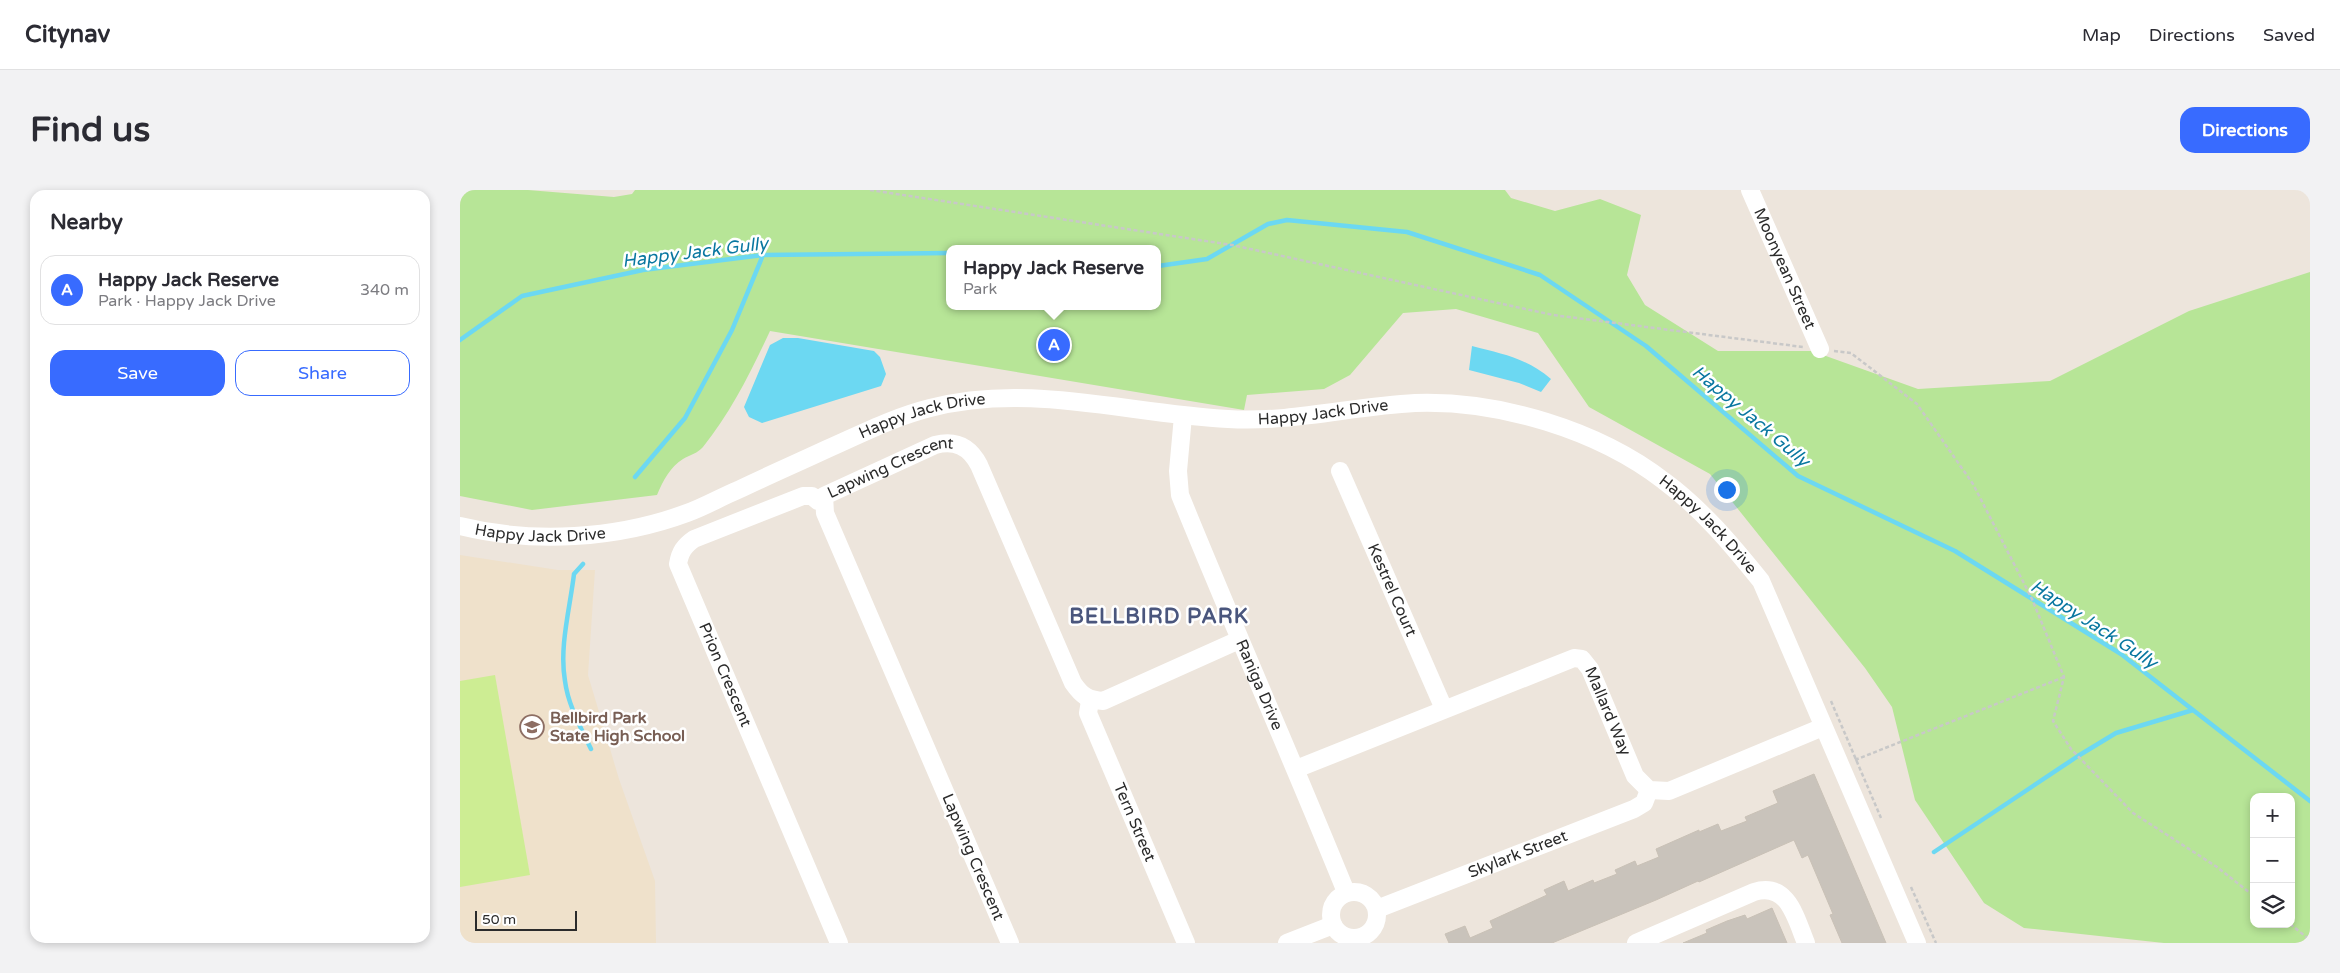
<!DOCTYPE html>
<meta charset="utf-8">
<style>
:root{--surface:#fff;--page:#f2f2f3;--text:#2b2b33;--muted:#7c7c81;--line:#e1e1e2;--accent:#386bff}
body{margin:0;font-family:"Varela Round",sans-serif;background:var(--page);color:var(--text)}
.controls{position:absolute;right:15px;bottom:15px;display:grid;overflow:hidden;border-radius:10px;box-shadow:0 2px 8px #0003}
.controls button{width:45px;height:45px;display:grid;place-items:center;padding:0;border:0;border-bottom:1px solid var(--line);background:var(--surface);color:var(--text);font:25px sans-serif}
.scale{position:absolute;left:15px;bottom:12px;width:102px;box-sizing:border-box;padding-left:5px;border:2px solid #2b2b2b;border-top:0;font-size:14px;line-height:18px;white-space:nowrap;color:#2b2b2b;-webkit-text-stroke:4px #fff;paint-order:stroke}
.you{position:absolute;left:1266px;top:299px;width:18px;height:18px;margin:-12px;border:4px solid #fff;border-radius:50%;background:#1a73e8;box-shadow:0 0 0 8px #1a73e833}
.badge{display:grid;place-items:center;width:32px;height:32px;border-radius:50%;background:var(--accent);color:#fff;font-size:16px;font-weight:700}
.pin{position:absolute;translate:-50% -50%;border:2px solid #fff;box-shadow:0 1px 5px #0006}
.popup{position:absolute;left:486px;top:55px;width:215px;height:65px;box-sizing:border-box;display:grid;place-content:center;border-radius:10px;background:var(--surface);filter:drop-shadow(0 1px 4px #0005);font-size:16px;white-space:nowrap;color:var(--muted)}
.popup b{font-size:19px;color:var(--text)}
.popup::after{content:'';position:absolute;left:50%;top:100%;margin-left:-10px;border:10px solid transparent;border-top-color:var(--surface)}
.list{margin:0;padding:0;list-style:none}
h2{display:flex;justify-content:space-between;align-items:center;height:65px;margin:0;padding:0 20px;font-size:21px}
h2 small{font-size:16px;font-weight:400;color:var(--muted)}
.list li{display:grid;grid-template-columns:32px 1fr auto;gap:15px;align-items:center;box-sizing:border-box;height:70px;margin:0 10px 10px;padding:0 10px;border:1px solid var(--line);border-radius:15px}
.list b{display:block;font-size:19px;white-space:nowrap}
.list p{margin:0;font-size:16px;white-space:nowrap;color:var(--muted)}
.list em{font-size:16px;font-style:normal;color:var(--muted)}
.actions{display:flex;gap:10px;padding:15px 20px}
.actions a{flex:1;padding:11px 0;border:1px solid var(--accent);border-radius:15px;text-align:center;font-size:18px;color:var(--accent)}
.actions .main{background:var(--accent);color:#fff}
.icon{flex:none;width:28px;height:28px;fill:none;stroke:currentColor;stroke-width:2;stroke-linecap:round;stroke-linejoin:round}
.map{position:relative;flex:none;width:1850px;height:753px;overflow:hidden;border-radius:15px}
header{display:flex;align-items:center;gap:30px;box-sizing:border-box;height:70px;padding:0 25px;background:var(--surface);border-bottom:1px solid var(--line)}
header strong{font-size:24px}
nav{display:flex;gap:28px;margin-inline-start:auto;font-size:18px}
.intro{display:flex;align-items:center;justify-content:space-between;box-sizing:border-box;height:120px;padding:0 30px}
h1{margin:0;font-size:35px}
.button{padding:12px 22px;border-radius:15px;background:var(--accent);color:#fff;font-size:18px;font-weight:700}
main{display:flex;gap:30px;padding:0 30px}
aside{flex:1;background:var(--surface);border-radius:15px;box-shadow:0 2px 8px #0003}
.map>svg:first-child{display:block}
.education{fill:#efe1cb}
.green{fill:#b7e597;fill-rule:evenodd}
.pitch{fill:#cded93}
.water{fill:#6cd8f2}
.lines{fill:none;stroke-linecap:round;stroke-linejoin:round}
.stream{stroke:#6cd8f2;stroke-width:4.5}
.building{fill:#c9c3bb;stroke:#c9c1b6}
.path{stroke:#c8c8c8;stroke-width:2.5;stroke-dasharray:4 2.5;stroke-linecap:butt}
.minor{stroke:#fff;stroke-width:18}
.labels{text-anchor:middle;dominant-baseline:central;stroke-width:5;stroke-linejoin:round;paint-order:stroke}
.street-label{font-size:16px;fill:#2b2b2b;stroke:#fff}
.education-label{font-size:16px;font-weight:bold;fill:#785e54;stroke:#fff;text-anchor:start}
.water-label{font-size:18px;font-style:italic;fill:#0977a0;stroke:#fff}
.district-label{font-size:21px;font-weight:bold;letter-spacing:1px;fill:#4a567d;stroke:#fff}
</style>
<header>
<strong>Citynav</strong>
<nav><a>Map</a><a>Directions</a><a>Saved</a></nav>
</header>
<div class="intro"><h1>Find us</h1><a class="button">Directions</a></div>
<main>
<aside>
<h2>Nearby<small></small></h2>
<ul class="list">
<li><span class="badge">A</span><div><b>Happy Jack Reserve</b><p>Park · Happy Jack Drive</p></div><em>340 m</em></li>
</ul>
<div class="actions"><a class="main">Save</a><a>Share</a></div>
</aside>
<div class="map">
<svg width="1850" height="753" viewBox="0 0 1850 753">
<rect width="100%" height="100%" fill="#ede5dc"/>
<path class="education" d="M 0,365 L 98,380 L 135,380 L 128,485 L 159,589 L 195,691 L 196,753 L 0,753 Z"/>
<path class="green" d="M 3,0 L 68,0 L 154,7 L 172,4 L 175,0 L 1045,0 L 1051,8 L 1095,21 L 1140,9 L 1181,25 L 1167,85 L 1185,115 L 1258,161 L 1352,161 L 1458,199 L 1590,191 L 1729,121 L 1850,82 L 1850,753 L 1704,753 L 1564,738 L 1524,713 L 1455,610 L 1432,517 L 1405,478 L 1250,284 L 1129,217 L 1078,143 L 996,119 L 943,123 L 890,185 L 864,199 L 787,205 L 784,220 L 310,141 C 291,182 271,222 243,257 C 238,263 230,265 223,269 C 210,277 203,291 197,305 L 72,320 L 0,306 L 0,5 ZM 490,59 L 698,59 L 698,116 L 490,116 ZM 1794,607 L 1831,607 L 1831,734 L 1794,734 Z"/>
<path class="pitch" d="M 35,485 L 70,685 L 0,697 L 0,491 Z"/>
<path class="water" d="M 323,148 L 338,148 L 414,161 L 420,167 L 426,184 L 421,196 L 302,233 L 289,227 L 284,217 L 310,155 Z
M 1012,156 C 1043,164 1066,168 1091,189 L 1081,202 L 1059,193 L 1009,180 Z"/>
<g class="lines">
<path class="stream" d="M 698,76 L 747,69 L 808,34 L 827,30 L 947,42 L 1080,85 L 1186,156 L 1338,286 L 1495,361 L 1661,464 L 1850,611
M 0,150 L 62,106 L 183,80 L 303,65 L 490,63
M 175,287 L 225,228 L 272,140 L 303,65
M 123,374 L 114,384 C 110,418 99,457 105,491 C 108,515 121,538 131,559
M 1474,662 L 1618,566 L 1656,543 L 1733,520"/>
</g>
<path class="building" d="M 1354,584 L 1426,753 L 1382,753 L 1370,725 L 1373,724 L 1348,665 L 1342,668 L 1334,650 L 1239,692 L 1238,691 L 1196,710 L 1092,753 L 989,753 L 985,744 L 1005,736 L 1010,748 L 1033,738 L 1030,731 L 1087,705 L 1084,700 L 1104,691 L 1108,701 L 1133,690 L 1134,693 L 1157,684 L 1155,680 L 1175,671 L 1177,676 L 1199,667 L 1196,659 L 1239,640 L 1239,642 L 1258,634 L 1261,641 L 1287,631 L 1285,627 L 1318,613 L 1313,601 Z
M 1312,718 L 1327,753 L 1223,753 L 1247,743 L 1246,740 L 1267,731 L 1285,725 L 1287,729 Z"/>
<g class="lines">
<path class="path" d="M 410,0 L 772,55 L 1093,125 L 1343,157
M 1374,161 L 1391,163 L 1457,214 L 1513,294 L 1572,409 L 1604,487 L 1593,531 L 1611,559 L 1673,623 L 1757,677 L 1794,706
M 1371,511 L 1421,628
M 1395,570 L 1604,487
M 1451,697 L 1476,753
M 1830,734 L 1850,750"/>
<g class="minor">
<path id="s1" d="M 1290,0 L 1360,159"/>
<path id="s2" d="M 723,226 L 718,281 L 720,305 C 774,438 832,569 886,702"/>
<path id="s3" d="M 880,281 L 984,519"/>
<path id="s4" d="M 363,312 L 358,311 L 352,306 L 343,306 L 234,349 C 224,356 220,362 218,374 L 379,753"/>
<path id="s5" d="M 0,336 C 73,354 157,349 227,323 C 244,317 261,307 278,300 C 307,286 337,273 367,259 C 401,244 434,227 470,218 C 569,192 668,224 768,229 C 831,233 893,216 955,213 C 1039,210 1138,240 1204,291 C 1242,319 1272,355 1301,391 L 1457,753"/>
<path id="s6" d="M 630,511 L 628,523 L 726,753"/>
<path id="s7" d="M 836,579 L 1114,468 L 1122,469 L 1130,479 L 1175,586 L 1189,600 L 1209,601 L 1363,537"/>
<circle cx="894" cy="725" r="23"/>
<path id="s8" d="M 917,719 L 1174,619 L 1184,613 L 1189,600"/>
<path id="s9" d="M 550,753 L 365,323 L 364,306 L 475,255 C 495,250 509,256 519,275 L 613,493 C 622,506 628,510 643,511 L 779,450"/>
<path d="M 827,753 L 873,735"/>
<path d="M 1176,753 L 1294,702 C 1328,691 1336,729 1346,753"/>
</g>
</g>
<defs>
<g id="school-ring" transform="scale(1.25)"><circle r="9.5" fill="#fff" stroke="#8d6e63" stroke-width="1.5"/><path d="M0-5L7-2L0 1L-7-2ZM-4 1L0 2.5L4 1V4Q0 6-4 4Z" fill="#8d6e63"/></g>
</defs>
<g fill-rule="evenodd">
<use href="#school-ring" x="72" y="537"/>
</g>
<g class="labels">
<g class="street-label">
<text stroke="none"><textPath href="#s1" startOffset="86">Moonyean Street</textPath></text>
<text stroke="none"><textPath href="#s5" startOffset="891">Happy Jack Drive</textPath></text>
<text stroke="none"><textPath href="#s5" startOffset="486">Happy Jack Drive</textPath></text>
<text stroke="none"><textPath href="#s9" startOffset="558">Lapwing Crescent</textPath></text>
<text stroke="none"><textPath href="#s5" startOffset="1311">Happy Jack Drive</textPath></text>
<text stroke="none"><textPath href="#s5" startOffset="81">Happy Jack Drive</textPath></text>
<text stroke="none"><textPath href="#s3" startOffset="130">Kestrel Court</textPath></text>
<text stroke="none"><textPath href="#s4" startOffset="290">Prion Crescent</textPath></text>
<text stroke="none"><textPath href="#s2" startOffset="285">Raniga Drive</textPath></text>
<text stroke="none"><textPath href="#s7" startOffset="366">Mallard Way</textPath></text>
<text stroke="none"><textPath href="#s6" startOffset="131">Tern Street</textPath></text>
<text stroke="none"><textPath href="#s8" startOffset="151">Skylark Street</textPath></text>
<text transform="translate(513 667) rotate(67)">Lapwing Crescent</text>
</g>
<g class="education-label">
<text x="90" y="528">Bellbird Park<tspan x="90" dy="18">State High School</tspan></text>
</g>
<g class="water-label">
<text transform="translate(235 62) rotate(-7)">Happy Jack Gully</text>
<text transform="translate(1291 226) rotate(40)">Happy Jack Gully</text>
<text transform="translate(1634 434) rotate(33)">Happy Jack Gully</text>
</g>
<g class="district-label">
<text x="699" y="426">BELLBIRD PARK</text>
</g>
</g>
</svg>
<div class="controls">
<button>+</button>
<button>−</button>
<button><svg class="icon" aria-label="layers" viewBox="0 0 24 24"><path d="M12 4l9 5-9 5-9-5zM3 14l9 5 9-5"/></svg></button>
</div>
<div class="scale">50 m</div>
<div class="you"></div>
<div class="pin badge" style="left:594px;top:155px">A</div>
<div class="popup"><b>Happy Jack Reserve</b>Park</div>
</div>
</main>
